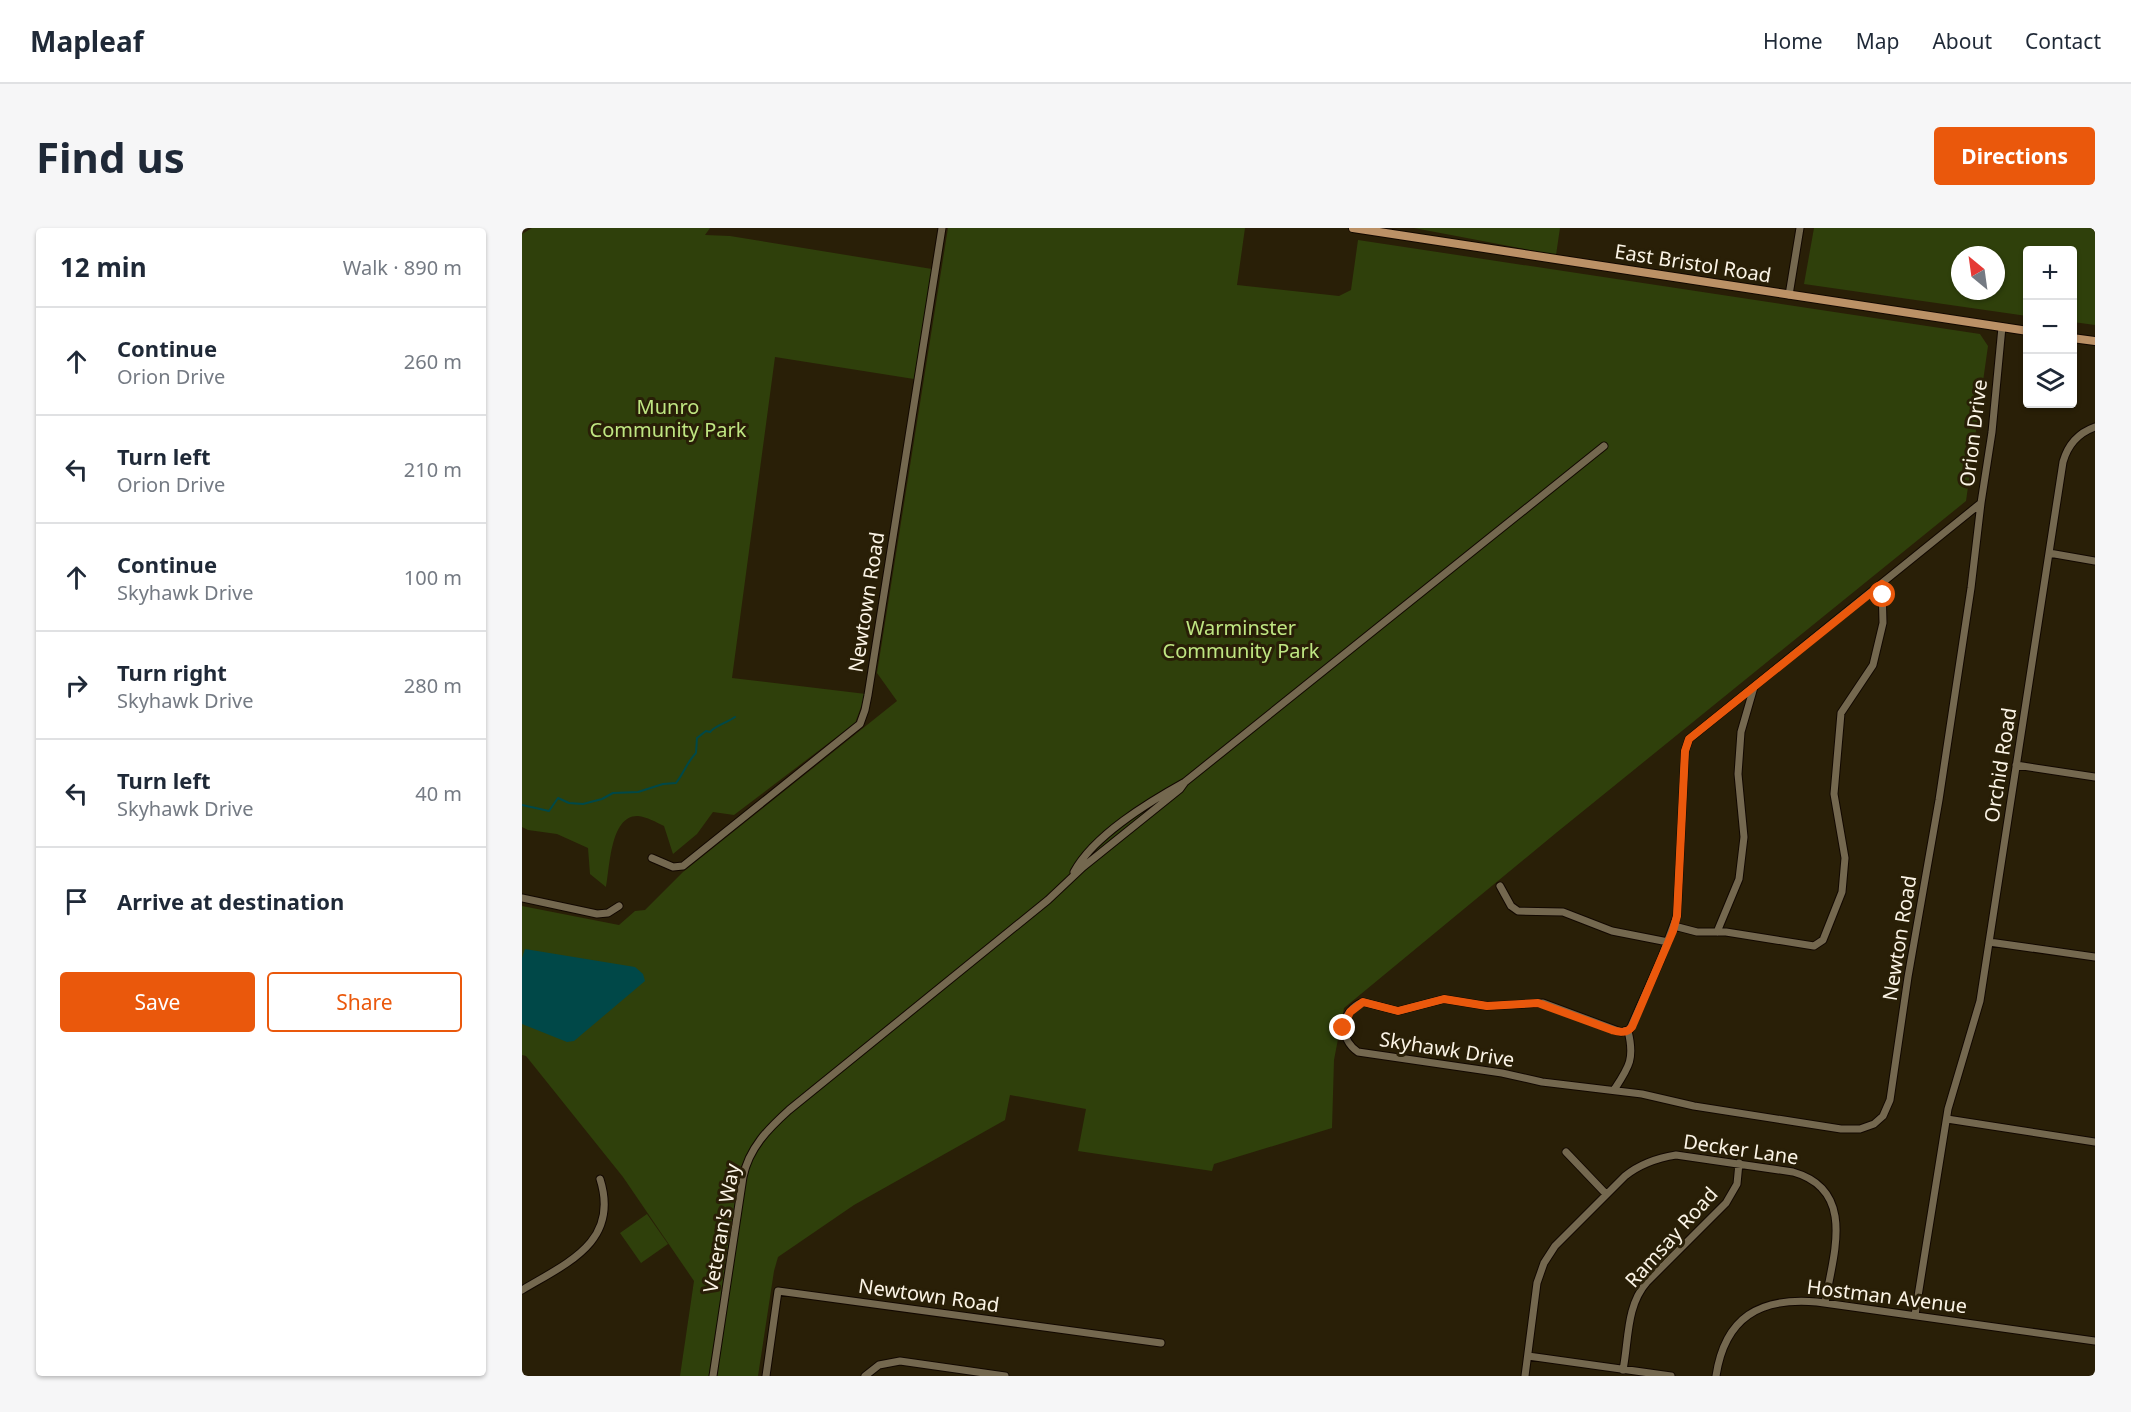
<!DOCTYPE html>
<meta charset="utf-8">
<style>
:root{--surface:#fff;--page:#f6f6f7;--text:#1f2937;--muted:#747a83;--line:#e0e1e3;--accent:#ea580c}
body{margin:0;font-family:"Noto Sans",sans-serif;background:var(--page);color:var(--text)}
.controls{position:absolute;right:18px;top:18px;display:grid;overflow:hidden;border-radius:6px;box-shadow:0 2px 4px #0004}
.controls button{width:54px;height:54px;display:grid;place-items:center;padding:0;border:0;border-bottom:2px solid var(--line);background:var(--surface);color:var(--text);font:30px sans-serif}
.compass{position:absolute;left:1429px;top:18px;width:54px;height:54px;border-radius:50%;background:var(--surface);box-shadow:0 2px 4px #0004;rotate:331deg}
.stop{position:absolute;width:18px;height:18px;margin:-14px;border:4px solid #ea580c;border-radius:50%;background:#fff}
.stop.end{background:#ea580c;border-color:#fff;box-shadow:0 2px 6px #0008}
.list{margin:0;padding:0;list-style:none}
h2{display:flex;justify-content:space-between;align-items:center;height:78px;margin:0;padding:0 24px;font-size:26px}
h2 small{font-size:20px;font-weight:400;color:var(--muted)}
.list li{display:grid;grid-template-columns:39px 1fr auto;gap:18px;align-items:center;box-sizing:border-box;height:108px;padding:0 24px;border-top:2px solid var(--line)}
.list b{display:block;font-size:22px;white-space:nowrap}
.list p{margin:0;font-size:20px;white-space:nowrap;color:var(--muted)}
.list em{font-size:20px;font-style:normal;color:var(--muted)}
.actions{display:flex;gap:12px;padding:18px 24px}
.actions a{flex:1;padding:14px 0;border:2px solid var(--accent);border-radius:6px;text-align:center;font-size:21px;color:var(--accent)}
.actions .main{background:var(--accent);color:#fff}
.icon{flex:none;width:33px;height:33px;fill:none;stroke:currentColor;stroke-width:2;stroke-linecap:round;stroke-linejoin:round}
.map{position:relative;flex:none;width:1573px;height:1148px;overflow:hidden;border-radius:6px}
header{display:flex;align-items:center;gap:36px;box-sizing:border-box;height:84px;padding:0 30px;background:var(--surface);border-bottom:2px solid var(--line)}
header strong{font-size:28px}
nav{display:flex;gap:33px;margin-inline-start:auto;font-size:21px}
.intro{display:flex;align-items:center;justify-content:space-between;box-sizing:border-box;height:144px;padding:0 36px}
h1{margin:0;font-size:42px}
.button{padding:15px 27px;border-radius:6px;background:var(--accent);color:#fff;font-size:21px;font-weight:700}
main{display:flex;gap:36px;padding:0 36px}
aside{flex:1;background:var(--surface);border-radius:6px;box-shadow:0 2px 4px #0004}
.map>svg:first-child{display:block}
.green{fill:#2f400b;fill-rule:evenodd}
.water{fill:#004848}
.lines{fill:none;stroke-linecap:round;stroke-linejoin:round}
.stream{stroke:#004848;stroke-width:2}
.minor-casing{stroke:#120800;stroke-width:9}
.major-casing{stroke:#120800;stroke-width:10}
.minor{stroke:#74684f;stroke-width:7}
.major{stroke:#bb9166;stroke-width:8}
.route{stroke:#ea580c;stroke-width:8}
.labels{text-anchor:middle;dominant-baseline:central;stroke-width:6;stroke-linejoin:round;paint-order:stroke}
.street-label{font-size:20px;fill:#fbf4e6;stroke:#291f07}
.park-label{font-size:20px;fill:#bfe682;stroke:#291f07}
</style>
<header>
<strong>Mapleaf</strong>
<nav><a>Home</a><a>Map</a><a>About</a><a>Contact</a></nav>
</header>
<div class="intro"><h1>Find us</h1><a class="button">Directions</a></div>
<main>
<aside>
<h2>12 min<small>Walk · 890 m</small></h2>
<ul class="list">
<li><svg class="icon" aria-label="ahead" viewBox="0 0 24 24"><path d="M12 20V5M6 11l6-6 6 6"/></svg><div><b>Continue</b><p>Orion Drive</p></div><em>260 m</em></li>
<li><svg class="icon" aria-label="left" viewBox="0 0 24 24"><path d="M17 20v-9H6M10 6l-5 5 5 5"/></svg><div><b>Turn left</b><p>Orion Drive</p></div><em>210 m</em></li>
<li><svg class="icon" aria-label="ahead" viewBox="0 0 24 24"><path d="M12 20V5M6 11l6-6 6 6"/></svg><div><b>Continue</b><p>Skyhawk Drive</p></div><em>100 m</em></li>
<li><svg class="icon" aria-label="right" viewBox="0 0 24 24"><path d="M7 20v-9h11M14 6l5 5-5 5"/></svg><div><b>Turn right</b><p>Skyhawk Drive</p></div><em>280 m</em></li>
<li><svg class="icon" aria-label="left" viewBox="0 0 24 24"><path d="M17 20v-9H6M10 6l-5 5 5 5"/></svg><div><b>Turn left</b><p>Skyhawk Drive</p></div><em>40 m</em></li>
<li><svg class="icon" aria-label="arrive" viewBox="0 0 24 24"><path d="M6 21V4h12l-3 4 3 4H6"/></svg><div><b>Arrive at destination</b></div></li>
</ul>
<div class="actions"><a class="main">Save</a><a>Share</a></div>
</aside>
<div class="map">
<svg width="1573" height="1148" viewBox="0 0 1573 1148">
<rect width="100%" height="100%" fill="#291f07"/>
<path class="green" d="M 10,0 L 188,0 L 183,7 L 208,8 L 410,41 L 392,151 L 253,129 L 210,450 L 344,466 L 333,495 L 212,587 L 191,584 L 175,606 L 151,626 L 142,598 C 134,594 125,589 116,588 C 88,587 88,640 84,659 L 68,646 L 66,620 L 35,606 L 6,602 L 0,599 L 0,6 Z
M 426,0 L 723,0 L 715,57 L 817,68 L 829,62 L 836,12 L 1458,106 L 1466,118 L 1444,273 L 1034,605 L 822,780 L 812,832 L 810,900 L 692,936 L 690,943 L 556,923 L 564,881 L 488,867 L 483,892 L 332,977 L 256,1029 L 252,1043 L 236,1148 L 158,1148 L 172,1053 L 101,949 L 4,828 L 0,827 L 0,678 L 97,697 L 113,683 L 123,682 L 161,644 L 375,473 L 355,445 Z
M 892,0 L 1038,0 L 1034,27 Z
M 1292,0 L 1573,0 L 1573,97 L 1551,94 L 1550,22 L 1506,22 L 1505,88 L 1282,56 ZM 1438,27 L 1474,27 L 1474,63 L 1438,63 Z
M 125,986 L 146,1016 L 119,1035 L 98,1005 Z"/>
<path class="water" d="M 3,721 L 113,739 L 121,746 L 123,753 L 52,813 L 45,814 L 0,796 L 0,730 Z"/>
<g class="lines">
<path class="stream" d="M 0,577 L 27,583 L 36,570 L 47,575 L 61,576 L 80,571 L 91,565 L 116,564 L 141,556 L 154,555 C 162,545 165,534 174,525 L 175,510 L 184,503 L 188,504 C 194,497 205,495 213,489"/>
<g class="minor-casing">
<path id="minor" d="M 1267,67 L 1278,0
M 1459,275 L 1449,360 L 1417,572 L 1386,749 L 1368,872 L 1361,888 L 1352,896 L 1338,901 L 1319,901 L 1172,878 L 1120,866 L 1020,854 L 980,845 L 836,824 C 816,810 818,783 841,774 L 876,783 L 922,771 L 965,778 L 1021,775 L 1099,804 L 1108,801 L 1139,731 L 1155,688 L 1163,523 L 1167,511 L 1459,275 L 1470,204 L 1480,99
M 1527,325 L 1573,333
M 1494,537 L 1573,549
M 130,630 L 151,639 L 161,638 L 338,496 L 343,482 L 346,467 L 420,0
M 552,644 C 572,607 627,574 663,554 L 1082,218
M 978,658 L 989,678 L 996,683 L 1041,684 L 1090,703 L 1146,714
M 0,670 L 75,686 L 86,685 L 97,678
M 1152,698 L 1175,704 L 1204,704 L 1292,718 L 1301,712 L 1320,664 L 1323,630 L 1312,566 L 1319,485 L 1351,437 L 1361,395 L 1360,356
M 1195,704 L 1217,651 L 1222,609 L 1216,546 L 1219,504 L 1232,459
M 1467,714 L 1573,729
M 1092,862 C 1107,839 1113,831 1106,803
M 1425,891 L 1573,914
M 1044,924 L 1084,966
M 0,1062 C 45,1035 98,1014 78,951
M 1393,1087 L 1426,881 L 1458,773 L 1541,234 C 1546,216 1556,205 1573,199
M 1006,1128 L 1149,1148
M 1101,1142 C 1107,1111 1104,1078 1125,1054 L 1204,975 L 1215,956 L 1217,935
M 191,1148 L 221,949 C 227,920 246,901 267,882 L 526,672 L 561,639 L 658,561 L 663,554
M 244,1148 L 256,1063 L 639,1115
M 343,1148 L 357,1137 L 378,1133 L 483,1148
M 1003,1148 L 1015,1055 L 1022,1035 L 1033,1018 L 1103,948 C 1118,936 1135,930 1154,927 L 1271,944 C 1335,962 1311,1027 1303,1075
M 1194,1148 C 1203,1089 1238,1069 1295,1074 L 1573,1113"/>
</g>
<g class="major-casing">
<path id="major" d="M 831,0 L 1506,103
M 1550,110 L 1573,113"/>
</g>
<use href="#minor" class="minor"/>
<use href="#major" class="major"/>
</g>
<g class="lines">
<path class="route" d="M 821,800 L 828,784 L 841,774 L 876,783 L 922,771 L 965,778 L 1016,775 L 1090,802 C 1098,804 1104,806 1110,799 L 1151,703 L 1155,688 L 1163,523 L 1167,511 L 1360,356 L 1361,367"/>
</g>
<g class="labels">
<g class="street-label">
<text transform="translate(1171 35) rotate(9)">East Bristol Road</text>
<text transform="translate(1451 205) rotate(-83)">Orion Drive</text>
<text transform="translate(344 374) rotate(-81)">Newtown Road</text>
<text transform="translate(1478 537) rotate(-81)">Orchid Road</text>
<text transform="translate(1377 710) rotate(-81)">Newton Road</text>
<text transform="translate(925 821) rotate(9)">Skyhawk Drive</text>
<text transform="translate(1219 921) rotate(8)">Decker Lane</text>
<text transform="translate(199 1000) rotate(-80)">Veteran's Way</text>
<text transform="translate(1149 1009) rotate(-48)">Ramsay Road</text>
<text transform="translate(407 1067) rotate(8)">Newtown Road</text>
<text transform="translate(1365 1068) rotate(7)">Hostman Avenue</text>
</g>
<g class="park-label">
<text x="146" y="178">Munro<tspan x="146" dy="23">Community Park</tspan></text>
<text x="719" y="399">Warminster<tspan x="719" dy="23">Community Park</tspan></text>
</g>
</g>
</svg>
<div class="controls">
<button>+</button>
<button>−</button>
<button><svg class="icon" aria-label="layers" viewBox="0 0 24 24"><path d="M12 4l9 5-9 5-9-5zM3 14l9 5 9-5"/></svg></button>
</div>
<svg class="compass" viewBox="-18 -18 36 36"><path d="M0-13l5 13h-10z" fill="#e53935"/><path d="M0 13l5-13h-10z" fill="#747a83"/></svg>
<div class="stop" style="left:1361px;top:367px"></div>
<div class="stop end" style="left:821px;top:800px"></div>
</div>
</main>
